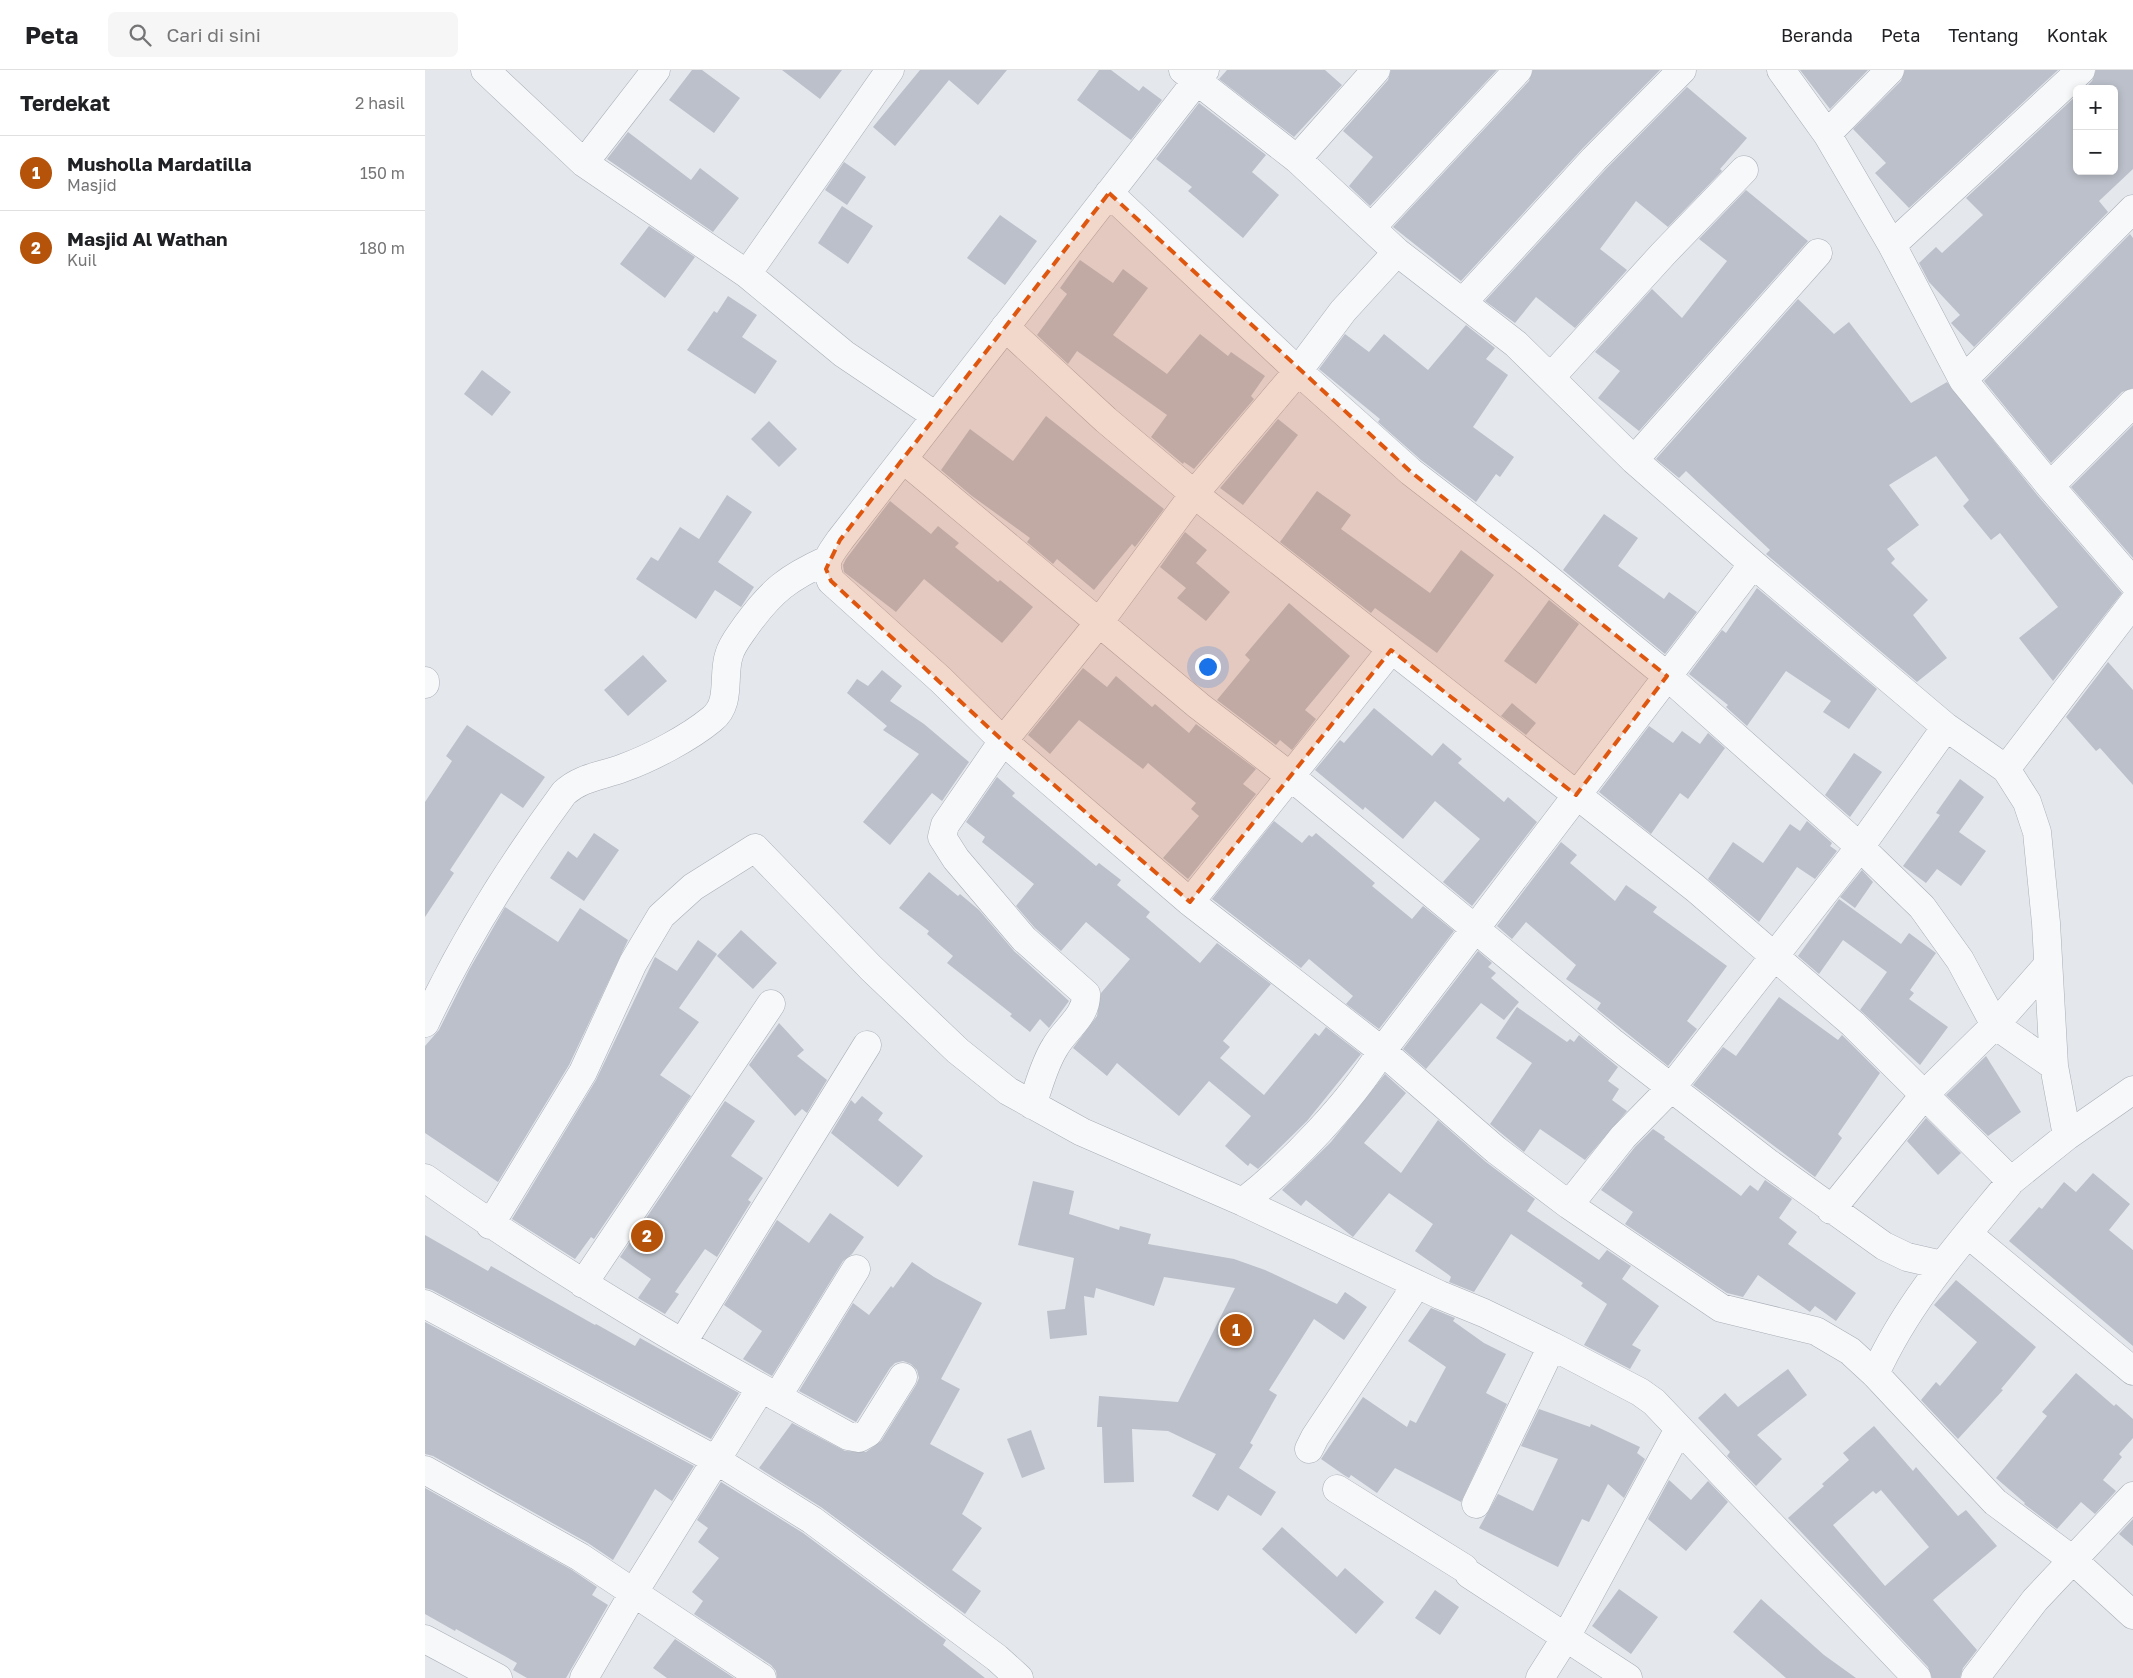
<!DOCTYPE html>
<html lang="id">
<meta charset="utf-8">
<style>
:root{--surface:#fff;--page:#f6f6f6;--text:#202124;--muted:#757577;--line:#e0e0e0;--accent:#b45309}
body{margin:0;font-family:"Golos Text",sans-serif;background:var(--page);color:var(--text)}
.controls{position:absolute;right:15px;top:15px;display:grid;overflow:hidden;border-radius:8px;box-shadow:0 2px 8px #0003}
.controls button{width:45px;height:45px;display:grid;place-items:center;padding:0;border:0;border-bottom:1px solid var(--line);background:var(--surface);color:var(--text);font:25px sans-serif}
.you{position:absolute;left:782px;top:596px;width:18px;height:18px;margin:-12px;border:4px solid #fff;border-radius:50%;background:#1a73e8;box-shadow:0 0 0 8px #1a73e833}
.badge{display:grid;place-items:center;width:32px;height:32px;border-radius:50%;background:var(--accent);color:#fff;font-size:16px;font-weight:700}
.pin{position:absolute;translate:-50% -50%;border:2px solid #fff;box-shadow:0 1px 5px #0006}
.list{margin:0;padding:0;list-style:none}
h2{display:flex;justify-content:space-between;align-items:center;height:65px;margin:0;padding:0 20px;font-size:21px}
h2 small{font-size:16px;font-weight:400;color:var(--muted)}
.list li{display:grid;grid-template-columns:32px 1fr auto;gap:15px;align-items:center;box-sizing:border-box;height:75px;padding:0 20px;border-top:1px solid var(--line)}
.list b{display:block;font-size:19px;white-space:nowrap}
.list p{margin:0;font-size:16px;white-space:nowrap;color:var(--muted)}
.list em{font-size:16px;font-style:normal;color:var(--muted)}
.icon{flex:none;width:28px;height:28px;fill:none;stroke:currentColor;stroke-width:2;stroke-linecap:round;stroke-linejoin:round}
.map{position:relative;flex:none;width:1708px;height:1608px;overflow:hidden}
header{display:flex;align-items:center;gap:30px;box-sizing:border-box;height:70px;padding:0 25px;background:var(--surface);border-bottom:1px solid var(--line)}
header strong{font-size:24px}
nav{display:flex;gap:28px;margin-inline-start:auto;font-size:18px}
.search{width:350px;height:45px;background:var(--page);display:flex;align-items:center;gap:12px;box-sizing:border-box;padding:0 18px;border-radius:8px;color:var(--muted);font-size:19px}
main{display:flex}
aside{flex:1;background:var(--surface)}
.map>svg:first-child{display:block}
.building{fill:#bbc0ca;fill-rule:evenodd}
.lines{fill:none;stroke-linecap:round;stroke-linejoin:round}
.minor-casing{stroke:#a9aeb7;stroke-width:29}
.minor{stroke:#f7f8fa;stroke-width:28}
.marked{fill:#df570f;fill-opacity:0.2;stroke:#df570f;stroke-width:4;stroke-dasharray:10 6;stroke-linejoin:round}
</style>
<header>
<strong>Peta</strong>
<div class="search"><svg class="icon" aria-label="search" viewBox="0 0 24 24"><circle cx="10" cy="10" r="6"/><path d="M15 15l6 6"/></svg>Cari di sini</div>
<nav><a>Beranda</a><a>Peta</a><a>Tentang</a><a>Kontak</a></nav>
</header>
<main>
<aside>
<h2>Terdekat<small>2 hasil</small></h2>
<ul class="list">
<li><span class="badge">1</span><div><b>Musholla Mardatilla</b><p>Masjid</p></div><em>150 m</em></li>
<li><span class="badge">2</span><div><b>Masjid Al Wathan</b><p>Kuil</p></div><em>180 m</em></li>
</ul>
</aside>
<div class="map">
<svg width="1708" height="1608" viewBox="0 0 1708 1608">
<rect width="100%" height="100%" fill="#e4e7ec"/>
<path class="building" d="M 267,0 L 277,0 L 315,28 L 289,63 L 244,30 Z
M 357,0 L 417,0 L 395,29 Z
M 495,0 L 582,0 L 553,35 L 524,10 L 470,76 L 448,57 Z
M 674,0 L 686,0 L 714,21 L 718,16 L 737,30 L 706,70 L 652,30 Z
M 802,0 L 900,0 L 917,15 L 869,67 L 794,9 Z
M 966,0 L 1072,0 L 945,136 L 924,116 L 948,87 L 918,61 L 963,10 Z
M 1108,0 L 1235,0 L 1158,78 L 1036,211 L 968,157 L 1104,11 Z
M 1375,0 L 1443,0 L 1405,39 Z
M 1480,0 L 1633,0 L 1484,138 L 1450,103 L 1461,93 L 1428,59 L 1476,11 Z
M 1671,0 L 1708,0 L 1708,99 L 1674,131 L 1683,142 L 1549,277 L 1526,253 L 1535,245 L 1504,212 L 1494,193 L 1511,177 L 1517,183 L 1558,145 L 1541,128 L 1652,25 L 1652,101 L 1689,101 L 1689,19 L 1659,19 L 1667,11 Z
M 1262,17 L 1322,68 L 1295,99 L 1297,101 L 1243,157 L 1211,131 L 1175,179 L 1202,200 L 1150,258 L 1111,227 L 1090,253 L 1060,231 L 1180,100 Z
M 774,33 L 841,85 L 827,102 L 854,125 L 818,168 L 763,121 L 767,117 L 731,89 Z
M 203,62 L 266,110 L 275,98 L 314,128 L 288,162 L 182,89 Z
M 419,92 L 441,107 L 422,135 L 400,120 Z
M 1321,120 L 1383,171 L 1214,361 L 1173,328 L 1195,301 L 1170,282 L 1227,219 L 1257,248 L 1302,191 L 1274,169 Z
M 417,136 L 448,156 L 423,194 L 393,173 Z
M 575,145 L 612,171 L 580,215 L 542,188 Z
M 224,156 L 270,187 L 240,228 L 195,194 Z
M 1705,164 L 1708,168 L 1708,318 L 1697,322 L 1626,393 L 1559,311 Z
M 655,190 L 688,213 L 698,199 L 723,218 L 688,265 L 742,304 L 775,264 L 803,286 L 806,282 L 840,306 L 826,326 L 829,329 L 769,399 L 759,392 L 758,394 L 726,367 L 742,345 L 652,281 L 643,294 L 612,265 L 642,224 L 635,218 Z
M 303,226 L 332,245 L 317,267 L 352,291 L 330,324 L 262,280 L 289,241 L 292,243 Z
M 1373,229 L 1409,264 L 1424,252 L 1486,333 L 1522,312 L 1613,426 L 1697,523 L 1628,611 L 1594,568 L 1633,537 L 1575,463 L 1566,470 L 1538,436 L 1544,430 L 1511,386 L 1464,415 L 1494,455 L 1462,479 L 1470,489 L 1466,493 L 1503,530 L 1488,545 L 1522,588 L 1492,612 L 1341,484 L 1345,480 L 1261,401 L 1254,408 L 1231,389 Z
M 1041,255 L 1070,278 L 1061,289 L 1083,305 L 1048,357 L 1089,387 L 1075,407 L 1071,404 L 1051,432 L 996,390 L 953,352 L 955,349 L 894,299 L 920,264 L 944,282 L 959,264 L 1003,300 Z
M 57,300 L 86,322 L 67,346 L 39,324 Z
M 621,346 L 739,439 L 710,477 L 707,474 L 669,520 L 632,489 L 628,494 L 602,472 L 605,468 L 547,426 L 516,400 L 545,359 L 588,391 Z
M 853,349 L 873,365 L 818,435 L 795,418 Z
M 344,351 L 372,379 L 354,397 L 326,369 Z
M 1708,355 L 1708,488 L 1646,417 Z
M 892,421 L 926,445 L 916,459 L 1005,523 L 1036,480 L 1069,505 L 1012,583 L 950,538 L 946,543 L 855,472 Z
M 302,425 L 327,442 L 293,492 L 329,517 L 316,537 L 290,520 L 271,549 L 211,509 L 226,487 L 233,491 L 255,457 L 274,469 Z
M 465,431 L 506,464 L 513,456 L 534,473 L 530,477 L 573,512 L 575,510 L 608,537 L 577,573 L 499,509 L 471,542 L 419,502 L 418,495 L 421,489 Z
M 1179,444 L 1213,468 L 1193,496 L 1239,529 L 1244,522 L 1272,542 L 1240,584 L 1138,500 Z
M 760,462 L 782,480 L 771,493 L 805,522 L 781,551 L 752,528 L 761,518 L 735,497 Z
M 1332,518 L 1452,619 L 1424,659 L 1398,642 L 1406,631 L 1361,601 L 1322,656 L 1301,637 L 1303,635 L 1264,604 L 1297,560 L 1301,563 Z
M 1124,530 L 1154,554 L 1111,614 L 1079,591 Z
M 864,533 L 925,586 L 880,640 L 891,649 L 867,680 L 855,670 L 851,675 L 792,630 L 825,590 L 820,585 Z
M 218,585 L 242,611 L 203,646 L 179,620 Z
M 1683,592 L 1708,620 L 1708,715 L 1675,678 L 1671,681 L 1641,647 Z
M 658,598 L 682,617 L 691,606 L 727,637 L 730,634 L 764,663 L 771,654 L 831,699 L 818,714 L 831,724 L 763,809 L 738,788 L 774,746 L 766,739 L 771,733 L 723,693 L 718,699 L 654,650 L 625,684 L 603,665 Z
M 457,600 L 477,616 L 465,631 L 499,654 L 544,692 L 517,731 L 507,723 L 465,775 L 438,752 L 494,684 L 458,660 L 462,656 L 422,623 L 432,609 L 443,616 Z
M 1087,633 L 1111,653 L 1101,665 L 1076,646 Z
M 949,638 L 1007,686 L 1018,673 L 1037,689 L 1033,693 L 1079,732 L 1083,727 L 1112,752 L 1047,836 L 1018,812 L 1055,769 L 1010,731 L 978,769 L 940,737 L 938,740 L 890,700 L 915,670 L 919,673 Z
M 42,655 L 120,707 L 98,738 L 76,723 L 25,800 L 29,803 L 0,847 L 0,732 L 27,691 L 21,686 Z
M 1224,656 L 1248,673 L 1257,661 L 1275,674 L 1283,663 L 1300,678 L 1263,729 L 1255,723 L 1226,764 L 1174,722 Z
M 1429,683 L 1457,702 L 1425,747 L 1400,725 Z
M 572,707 L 590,723 L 587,726 L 671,796 L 674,793 L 696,810 L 692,815 L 725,842 L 721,847 L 775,893 L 792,873 L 846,914 L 798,971 L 805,977 L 795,988 L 839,1025 L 890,963 L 894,966 L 901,957 L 936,984 L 882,1051 L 833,1099 L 825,1093 L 823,1096 L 800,1076 L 826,1046 L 784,1011 L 754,1046 L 692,993 L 682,1006 L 648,978 L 672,946 L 676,923 L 705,889 L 661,852 L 636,881 L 610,858 L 591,836 L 609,814 L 557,772 L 560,767 L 541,752 Z
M 1535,709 L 1559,727 L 1534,762 L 1561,781 L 1536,816 L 1512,799 L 1501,813 L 1478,796 L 1515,745 L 1511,743 Z
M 849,751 L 877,773 L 884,765 L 887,767 L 891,763 L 950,813 L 947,816 L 987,849 L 998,836 L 1029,861 L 954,959 L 921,934 L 928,926 L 884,889 L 876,898 L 787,829 Z
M 1382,751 L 1407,773 L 1405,776 L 1412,781 L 1390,809 L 1372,797 L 1334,852 L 1283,809 L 1308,772 L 1338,793 L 1365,754 L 1375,761 Z
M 169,763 L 194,780 L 159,831 L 125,808 L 143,781 L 152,788 Z
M 1136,772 L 1152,785 L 1145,793 L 1190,831 L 1201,815 L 1232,837 L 1228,842 L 1302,896 L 1262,951 L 1272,959 L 1243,996 L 1172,939 L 1176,933 L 1141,909 L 1151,895 L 1101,852 L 1087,869 L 1072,856 Z
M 1437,800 L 1448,812 L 1430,838 L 1415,827 Z
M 504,802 L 533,826 L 535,824 L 554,840 L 589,881 L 644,931 L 624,958 L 615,949 L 605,962 L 585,946 L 587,944 L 522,893 L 528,886 L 502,864 L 504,861 L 474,838 Z
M 1414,829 L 1476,874 L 1484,863 L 1511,883 L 1485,920 L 1489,923 L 1484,929 L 1523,957 L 1495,995 L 1435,940 L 1462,902 L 1418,870 L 1394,904 L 1373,886 Z
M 80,837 L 133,872 L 155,838 L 203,870 L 144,995 L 73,1112 L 0,1063 L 0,976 L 14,960 L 44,900 Z
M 316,860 L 352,893 L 328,919 L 292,886 Z
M 273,870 L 292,884 L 254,938 L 274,952 L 235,1005 L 266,1026 L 169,1169 L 166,1167 L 150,1189 L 87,1149 L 171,1010 L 230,887 L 252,901 Z
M 1053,881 L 1067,893 L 1063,897 L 1071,903 L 1066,908 L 1094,932 L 1079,950 L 1056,933 L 1001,999 L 978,979 Z
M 1354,927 L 1413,970 L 1417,965 L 1455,1003 L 1413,1064 L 1417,1068 L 1390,1107 L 1268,1015 L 1298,977 L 1311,986 Z
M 1092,937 L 1142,972 L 1145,969 L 1149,972 L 1154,965 L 1193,997 L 1183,1011 L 1194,1019 L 1187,1030 L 1202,1041 L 1160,1090 L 1115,1059 L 1099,1082 L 1065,1054 L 1107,993 L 1071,968 Z
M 354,953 L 379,980 L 372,986 L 402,1010 L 382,1043 L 377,1039 L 370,1046 L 324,995 Z
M 1561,986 L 1596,1042 L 1563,1066 L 1521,1025 Z
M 960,1004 L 981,1023 L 939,1073 L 976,1103 L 1013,1050 L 1061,1092 L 1110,1129 L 1102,1141 L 1174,1190 L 1182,1180 L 1206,1196 L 1197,1209 L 1234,1236 L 1207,1275 L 1216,1280 L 1205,1299 L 1159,1275 L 1182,1234 L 1156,1216 L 1158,1213 L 1086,1164 L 1049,1222 L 1024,1212 L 1026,1207 L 1024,1205 L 990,1181 L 1008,1154 L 964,1123 L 928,1167 L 881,1130 L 876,1136 L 857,1120 L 906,1072 Z
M 437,1026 L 458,1043 L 453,1050 L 498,1086 L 473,1117 L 406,1063 L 426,1030 L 430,1034 Z
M 300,1031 L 330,1051 L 306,1086 L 338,1108 L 323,1130 L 326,1132 L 292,1187 L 280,1179 L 250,1222 L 254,1224 L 240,1244 L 213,1228 L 226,1209 L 195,1187 Z
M 1501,1048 L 1536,1083 L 1513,1105 L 1482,1071 Z
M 1228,1059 L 1240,1067 L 1239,1069 L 1316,1126 L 1325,1115 L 1333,1121 L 1340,1110 L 1367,1129 L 1354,1148 L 1372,1162 L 1363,1174 L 1431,1223 L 1411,1251 L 1390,1236 L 1385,1242 L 1333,1205 L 1318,1227 L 1302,1223 L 1200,1154 L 1208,1142 L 1176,1120 L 1210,1077 Z
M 1668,1103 L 1705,1134 L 1684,1160 L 1708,1180 L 1708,1276 L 1584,1171 L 1614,1137 L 1617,1139 L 1639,1112 L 1651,1122 Z
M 608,1111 L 649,1121 L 644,1144 L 694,1160 L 695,1156 L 726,1164 L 723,1174 L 809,1189 L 840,1200 L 912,1234 L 920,1222 L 942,1237 L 919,1270 L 889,1249 L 844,1320 L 852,1325 L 825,1373 L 828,1375 L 814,1398 L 851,1422 L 836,1446 L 803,1425 L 793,1441 L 767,1426 L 791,1384 L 743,1361 L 707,1359 L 709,1412 L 679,1413 L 677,1357 L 672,1357 L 674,1326 L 753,1332 L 810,1218 L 739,1207 L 729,1236 L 671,1218 L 669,1228 L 659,1226 L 662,1265 L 625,1269 L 622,1241 L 640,1239 L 649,1188 L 593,1175 Z
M 405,1143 L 439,1167 L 427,1184 L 418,1191 L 347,1306 L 318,1289 L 337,1261 L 299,1235 L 352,1150 L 384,1173 Z
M 0,1165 L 63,1201 L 66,1196 L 170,1255 L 171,1254 L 210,1276 L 215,1268 L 314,1323 L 286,1369 L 7,1220 L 0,1218 Z
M 487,1192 L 509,1207 L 557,1233 L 516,1309 L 535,1319 L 505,1374 L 559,1403 L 537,1444 L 557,1458 L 527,1500 L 556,1521 L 540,1544 L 396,1437 L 334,1398 L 367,1353 L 420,1381 L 441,1382 L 456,1371 L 491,1315 L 494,1308 L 492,1300 L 486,1294 L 478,1291 L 470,1293 L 465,1298 L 431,1352 L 374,1321 L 428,1233 L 444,1245 L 466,1216 L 468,1218 Z
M 1531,1210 L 1611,1277 L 1576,1319 L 1578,1320 L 1533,1369 L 1496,1330 L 1511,1312 L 1515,1316 L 1552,1272 L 1509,1235 Z
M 1006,1238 L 1030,1248 L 1028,1251 L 1059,1273 L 1081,1284 L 1061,1323 L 1082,1334 L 1036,1432 L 970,1398 L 952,1423 L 926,1405 L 924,1408 L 919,1405 L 896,1389 L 938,1327 L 982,1357 L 985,1350 L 991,1353 L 1021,1297 L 983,1271 Z
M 0,1252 L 269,1396 L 247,1431 L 230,1419 L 188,1490 L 163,1473 L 8,1386 L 0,1384 Z
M 1363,1299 L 1382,1325 L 1332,1365 L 1357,1389 L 1331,1416 L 1302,1386 L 1305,1382 L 1273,1348 L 1300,1323 L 1313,1337 Z
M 1651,1303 L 1689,1336 L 1691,1334 L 1708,1349 L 1708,1368 L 1694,1384 L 1697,1387 L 1678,1410 L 1691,1421 L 1670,1444 L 1656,1432 L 1632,1459 L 1599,1434 L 1600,1433 L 1571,1408 L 1622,1346 L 1617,1342 Z
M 1114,1339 L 1165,1357 L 1166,1354 L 1215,1377 L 1212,1383 L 1220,1389 L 1199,1428 L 1183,1414 L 1164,1452 L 1157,1449 L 1133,1497 L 1054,1458 L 1073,1424 L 1108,1441 L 1133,1389 L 1096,1376 Z
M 1449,1356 L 1488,1401 L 1491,1397 L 1533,1446 L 1541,1440 L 1572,1476 L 1508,1530 L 1552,1580 L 1538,1598 L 1535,1608 L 1507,1608 L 1503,1597 L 1363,1448 L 1399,1416 L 1397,1414 L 1424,1390 L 1418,1383 ZM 1456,1420 L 1504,1477 L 1460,1516 L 1408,1455 L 1448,1421 L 1451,1424 Z
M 606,1360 L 620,1399 L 597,1408 L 582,1369 Z
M 1244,1410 L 1266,1430 L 1283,1411 L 1303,1432 L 1261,1481 L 1223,1449 Z
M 296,1412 L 378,1463 L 521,1570 L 518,1575 L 560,1608 L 352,1608 L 351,1601 L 346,1595 L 269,1544 L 278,1531 L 267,1522 L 294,1488 L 273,1472 L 283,1458 L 272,1450 Z
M 0,1418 L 147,1500 L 172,1517 L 167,1525 L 183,1535 L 141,1608 L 102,1608 L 88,1600 L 92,1593 L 31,1559 L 30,1561 L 0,1544 Z
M 1708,1449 L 1708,1476 L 1694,1464 Z
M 857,1457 L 912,1507 L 920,1498 L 959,1532 L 931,1564 L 837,1479 Z
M 1194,1519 L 1233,1547 L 1206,1584 L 1167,1556 Z
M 1010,1520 L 1034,1537 L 1015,1565 L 990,1548 Z
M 1336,1529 L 1399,1585 L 1431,1608 L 1361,1608 L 1308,1562 Z
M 250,1569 L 309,1608 L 242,1608 L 228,1598 Z"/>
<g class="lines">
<g class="minor-casing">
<path id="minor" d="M 60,0 L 159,93 L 322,204 L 419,284 L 511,346
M 758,0 L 872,89 L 972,182 L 1091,274 L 1209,390 L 1328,494 L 1521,657 L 1581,699 L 1602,732 L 1612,762 L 1621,853 L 1629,996 L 1642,1066
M 780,0 L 415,470 C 404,486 397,491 406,511 L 516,610 L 578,671 L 765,832 L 957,981 L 1071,1080 L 1144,1135 L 1296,1238 L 1391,1261 L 1425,1281 L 1450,1304 L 1570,1432 L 1649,1491 L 1708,1545
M 1356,0 L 1402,64 L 1467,175 L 1538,310 L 1625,416 L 1708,512
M 1402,64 L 1465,0
M 872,89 L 951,0
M 159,93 L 231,0
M 684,123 L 873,301 L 986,402 L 1104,493 L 1242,606 L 1435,777 L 1497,837 L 1535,890 L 1570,955 L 1629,996
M 947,157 L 1093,0
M 1467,175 L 1656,0
M 322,204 L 465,0
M 1038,232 L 1169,89 L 1257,0
M 580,257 L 681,350 L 769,424 L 1270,818 L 1428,954 L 1586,1111 L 1642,1066 L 1708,1020
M 1126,307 L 1238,184 L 1319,100
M 1538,310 L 1708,139
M 478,389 L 774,636 L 865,706 L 1187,972 L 1342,1092 L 1459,1176 L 1482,1187 L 1517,1195
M 1209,390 L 1393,183
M 1625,416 L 1708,333
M 0,611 L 0,614
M 1581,699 L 1708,533
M 765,832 L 966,580
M 0,953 C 38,871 86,795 139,723 C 156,707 177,706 198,698 C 226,688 264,668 287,649 C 307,633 297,606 304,585 C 307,574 315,565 321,556 C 347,520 363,508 402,490
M 607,1035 C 614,1016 619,994 630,977 C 640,959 662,946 661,924 L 599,869 L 531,789 L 517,767 L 520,755 L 578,671 L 673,554 L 769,424 L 873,301 L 918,241 L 972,182
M 0,1108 C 135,1204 278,1287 423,1366 L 434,1368 L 443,1363 L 478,1307
M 818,1132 C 868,1093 924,1033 957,981 L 1328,494
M 1144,1135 L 1198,1067 L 1246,1018 L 1435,777 L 1521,657
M 1406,1140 L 1500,1024 L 1570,955 L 1622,896
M 65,1155 L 158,1002 L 208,893 L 236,846 L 268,817 L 330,778 L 446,898 L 533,981 L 583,1021 L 657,1062 L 818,1132 L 1015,1225 L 1059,1243 L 1127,1276 L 1215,1322 L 1229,1332 L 1492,1608
M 1543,1164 L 1708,1301
M 158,1214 L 346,934
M 0,1234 L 291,1390 L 387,1450 L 572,1588 L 594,1608
M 258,1272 L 442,975
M 1450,1304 C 1483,1231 1536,1172 1586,1111
M 352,1327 L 431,1199
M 884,1379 L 890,1367 L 992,1214
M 0,1400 L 155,1487 L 337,1608
M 912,1419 L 1039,1498
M 1051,1434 L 1127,1276
M 1044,1504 L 1203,1608
M 0,1569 L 73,1608
M 159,1608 L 209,1522 L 336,1318
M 1115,1608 L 1141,1567 L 1254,1359
M 1550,1608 L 1610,1530 L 1708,1426"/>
</g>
<use href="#minor" class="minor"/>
</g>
<path class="marked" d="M 684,123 L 986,402 L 1242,606 L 1151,725 L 966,580 L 765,832 L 578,671 L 406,511 L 401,499 L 415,470 Z"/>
</svg>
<div class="controls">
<button>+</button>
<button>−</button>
</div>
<div class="you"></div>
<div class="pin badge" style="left:811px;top:1260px">1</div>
<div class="pin badge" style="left:222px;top:1166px">2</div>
</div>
</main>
